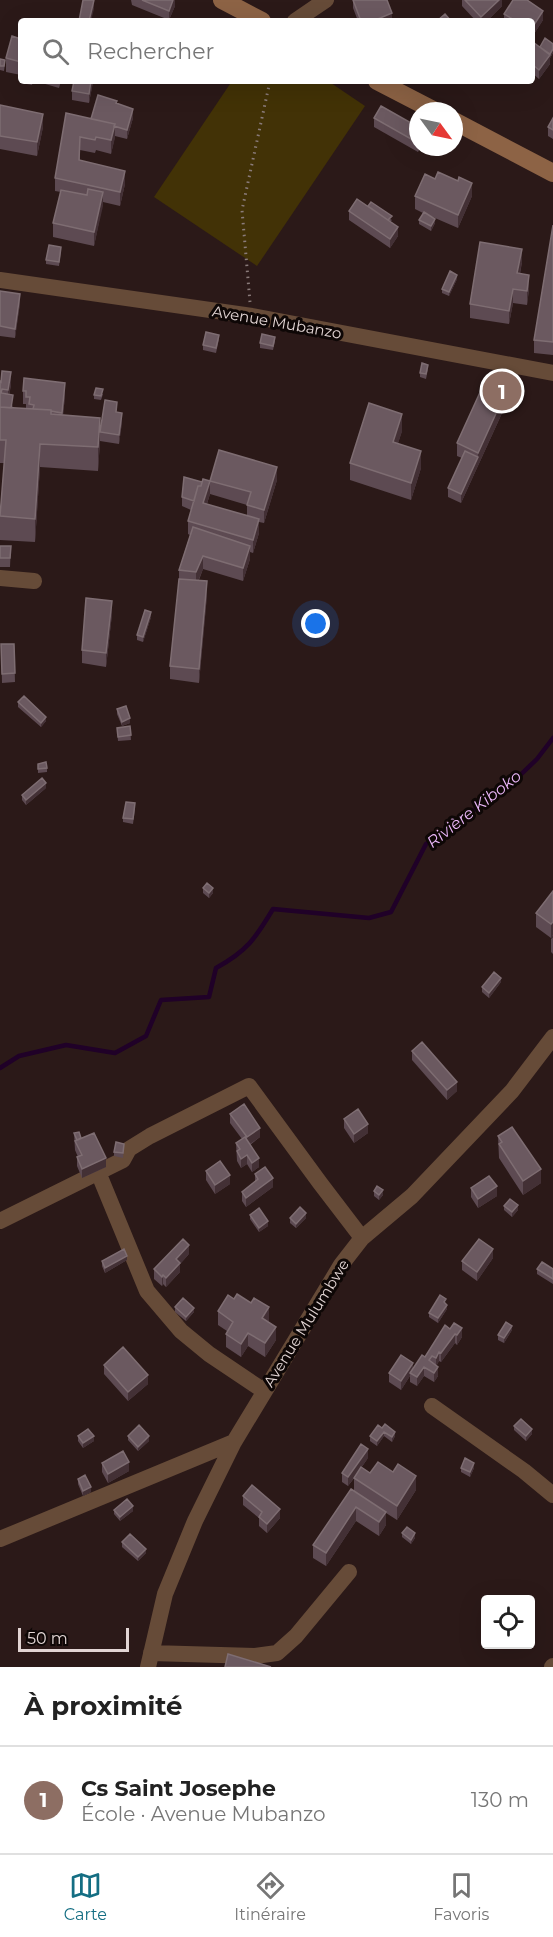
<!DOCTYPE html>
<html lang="fr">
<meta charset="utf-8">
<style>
:root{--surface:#fff;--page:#f2f2f2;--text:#222;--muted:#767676;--line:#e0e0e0;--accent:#146e83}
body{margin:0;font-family:Montserrat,sans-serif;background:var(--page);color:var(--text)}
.controls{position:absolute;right:18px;bottom:18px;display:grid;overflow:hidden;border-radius:6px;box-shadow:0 6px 24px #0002}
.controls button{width:54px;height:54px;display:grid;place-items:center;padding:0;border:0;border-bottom:2px solid var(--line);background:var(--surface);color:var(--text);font:30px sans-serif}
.compass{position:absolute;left:409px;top:102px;width:54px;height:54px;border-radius:50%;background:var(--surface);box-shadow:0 6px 24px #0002;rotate:123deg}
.scale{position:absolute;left:18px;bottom:15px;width:111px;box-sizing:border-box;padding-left:6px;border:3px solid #e2d5d4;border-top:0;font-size:16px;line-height:21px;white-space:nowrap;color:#e2d5d4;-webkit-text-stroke:4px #0e0706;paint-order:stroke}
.you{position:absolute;left:316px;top:624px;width:21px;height:21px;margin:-15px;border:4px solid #fff;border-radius:50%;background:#1a73e8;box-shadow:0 0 0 9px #1a73e833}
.badge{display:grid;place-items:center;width:39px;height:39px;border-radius:50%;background:var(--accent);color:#fff;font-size:20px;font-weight:700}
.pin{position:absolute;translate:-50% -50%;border:3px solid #fff;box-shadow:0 2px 6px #0006}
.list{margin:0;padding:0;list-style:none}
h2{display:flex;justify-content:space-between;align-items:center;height:78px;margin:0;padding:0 24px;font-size:26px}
h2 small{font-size:20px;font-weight:400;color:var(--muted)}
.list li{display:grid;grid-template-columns:39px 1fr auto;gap:18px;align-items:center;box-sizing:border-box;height:108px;padding:0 24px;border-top:2px solid var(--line)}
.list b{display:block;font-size:22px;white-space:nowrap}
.list p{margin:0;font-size:20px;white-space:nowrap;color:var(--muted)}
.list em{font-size:20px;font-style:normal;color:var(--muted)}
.icon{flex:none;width:33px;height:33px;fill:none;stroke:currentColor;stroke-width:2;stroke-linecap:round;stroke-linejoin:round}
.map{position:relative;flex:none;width:553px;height:1667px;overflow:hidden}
.search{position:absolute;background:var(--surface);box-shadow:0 6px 24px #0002;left:18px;right:18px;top:18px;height:66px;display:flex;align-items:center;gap:15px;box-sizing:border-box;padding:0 21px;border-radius:6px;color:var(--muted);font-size:22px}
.sheet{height:186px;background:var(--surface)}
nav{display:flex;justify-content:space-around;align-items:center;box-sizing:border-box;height:84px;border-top:2px solid var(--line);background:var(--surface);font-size:16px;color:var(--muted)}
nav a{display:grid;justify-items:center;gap:3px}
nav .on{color:var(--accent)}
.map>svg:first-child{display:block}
.green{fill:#423206}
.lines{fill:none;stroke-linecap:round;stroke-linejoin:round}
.stream{stroke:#200128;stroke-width:4.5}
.path{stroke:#8a7b7a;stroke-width:3;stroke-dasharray:1.5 4.5;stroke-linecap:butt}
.street{stroke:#664b38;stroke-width:16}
.secondary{stroke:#8d6345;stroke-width:18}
.wall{fill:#5d4a52}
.shaded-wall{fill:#433035}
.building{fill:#6b5960;stroke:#7e6d72;stroke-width:1.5}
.labels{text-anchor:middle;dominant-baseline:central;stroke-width:6;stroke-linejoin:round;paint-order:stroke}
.street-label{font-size:15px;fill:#e2d5d4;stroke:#0e0706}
.water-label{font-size:16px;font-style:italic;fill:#ebb7fa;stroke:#0e0706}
</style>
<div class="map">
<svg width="553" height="1667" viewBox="0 0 553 1667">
<rect width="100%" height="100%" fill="#2b1918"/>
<path class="green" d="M 232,81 L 328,81 L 365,106 L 257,266 L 154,197 Z"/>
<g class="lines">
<path class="stream" d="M 0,1068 L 19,1056 L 66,1045 L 115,1053 L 146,1036 L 161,1000 L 209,997 L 216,968 C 247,951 255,939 273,909 L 369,918 L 391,912 L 426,844 L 512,783 L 537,759 L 553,738"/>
<path class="path" d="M 250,302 L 242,210 L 270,81"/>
<path class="street" d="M 295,21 L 326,0
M 0,280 L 252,316 L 553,373
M 0,578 L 34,581
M 98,1172 L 147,1291 L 181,1331 L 209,1354 L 264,1391
M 0,1221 L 123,1160 L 129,1149 L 150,1136 L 249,1086 L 320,1183 L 362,1238
M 432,1406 L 524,1471 L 553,1495
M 0,1539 L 234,1442
M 151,1653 L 255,1656 L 277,1653 L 296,1636 L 349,1572
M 148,1667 L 165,1594 L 195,1521 L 234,1442 L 341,1265 L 362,1238 L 412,1196 L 512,1091 L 553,1037
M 552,1667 L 553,1666"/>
<path class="secondary" d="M 222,0 L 262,21
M 377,81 L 435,111
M 454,121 L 553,173"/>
</g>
<path class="wall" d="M 131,0 L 175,0 L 175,6 L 169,20 L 132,5 Z
M 353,0 L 392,21 L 358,21 L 353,8 Z
M 462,0 L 502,0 L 502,6 L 487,21 L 476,21 L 462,6 Z
M 504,14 L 543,20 L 532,37 L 532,21 L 504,21 Z
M 21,39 L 21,81 L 33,81 L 32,85 L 21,83 L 21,75 L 6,72 L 6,58 Z
M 532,44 L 540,47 L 553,44 L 553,53 L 550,58 L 550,64 L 539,79 L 532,73 Z
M 0,59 L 5,64 L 4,71 L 0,70 Z
M 35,81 L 61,81 L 59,88 Z
M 93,81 L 89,103 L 72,100 L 72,91 Z
M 117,104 L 133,118 L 127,139 L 115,136 L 111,154 L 96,150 L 95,153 L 80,150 L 80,160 L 125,184 L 120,206 L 103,202 L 94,246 L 53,237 L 53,223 L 61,192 L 55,191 L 55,178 L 91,119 Z
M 0,105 L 43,127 L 37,156 L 0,149 Z
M 374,118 L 411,123 L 418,121 L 418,147 L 421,147 L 418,152 L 374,127 Z
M 553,118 L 553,139 L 548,136 L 548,127 Z
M 415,196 L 472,196 L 458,228 L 428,215 L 435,223 L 431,231 L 419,224 L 419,220 L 423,213 L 415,209 Z
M 368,206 L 392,220 L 390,222 L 398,236 L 390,248 L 349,220 L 349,211 Z
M 553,225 L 553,355 L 534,353 L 534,340 Z
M 61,251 L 59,266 L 46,264 L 46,260 Z
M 522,262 L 520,274 L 529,289 L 527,305 L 513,303 L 509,324 L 470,318 L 470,304 Z
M 457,279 L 449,296 L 442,293 L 442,289 Z
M 0,291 L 20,303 L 15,338 L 0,336 Z
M 219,339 L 216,353 L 203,350 L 203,345 Z
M 275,341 L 273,350 L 260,348 L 260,343 Z
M 428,369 L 426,379 L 420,377 L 420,373 Z
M 0,381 L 11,385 L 9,395 L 13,408 L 26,409 L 26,404 L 23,404 L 23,391 L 65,396 L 63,415 L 100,441 L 98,471 L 40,467 L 35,542 L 0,540 L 0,516 L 4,463 L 0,463 Z
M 103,394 L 101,400 L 94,399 L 94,395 Z
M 503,411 L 461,503 L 448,497 L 448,488 L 462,458 L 457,456 L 457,443 Z
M 117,413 L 122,422 L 119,444 L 100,441 L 100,432 Z
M 402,431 L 398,443 L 421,468 L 411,500 L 350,480 L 350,463 Z
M 277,480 L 264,523 L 259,522 L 259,533 L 253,553 L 250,552 L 250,559 L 243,581 L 203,569 L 199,580 L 207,595 L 199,683 L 170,679 L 170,666 L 179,579 L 179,570 L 190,535 L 188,534 L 188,521 L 191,510 L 182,506 L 182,497 L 210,494 L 207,504 L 247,516 L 247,505 L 210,494 L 210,481 Z
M 0,546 L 11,546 L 10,567 L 0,567 Z
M 112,614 L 106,667 L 82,663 L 82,650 Z
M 151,617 L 143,642 L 137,640 L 137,635 Z
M 1,644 L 14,644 L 15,682 L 2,683 Z
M 18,702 L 46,721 L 41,727 L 18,707 Z
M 117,709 L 130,723 L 122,726 L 117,714 Z
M 130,726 L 131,740 L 118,741 L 117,728 Z
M 38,764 L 47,768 L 47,772 L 38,773 Z
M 46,788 L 26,805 L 22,800 L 22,795 Z
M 135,808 L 133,824 L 123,822 L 123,818 Z
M 203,888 L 213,893 L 209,898 L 203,893 Z
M 553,891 L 553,936 L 551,938 L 536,927 L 536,913 Z
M 553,937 L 553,954 L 551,952 L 551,939 Z
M 501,982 L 489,998 L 482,992 L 482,987 Z
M 412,1051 L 457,1091 L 447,1100 L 412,1060 Z
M 230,1114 L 260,1137 L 250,1145 L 259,1167 L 252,1172 L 247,1164 L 241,1168 L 237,1161 L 236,1143 L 242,1139 L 230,1123 Z
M 344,1119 L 368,1133 L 354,1143 L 344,1128 Z
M 74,1133 L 81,1138 L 106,1167 L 82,1178 L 77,1166 L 77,1157 L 78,1157 L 75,1150 Z
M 498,1136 L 541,1183 L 523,1195 L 499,1158 Z
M 124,1148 L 123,1158 L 114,1156 L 114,1152 Z
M 206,1171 L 230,1184 L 215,1194 L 206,1180 Z
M 255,1174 L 273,1187 L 246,1207 L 242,1201 L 242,1192 L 255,1182 Z
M 471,1188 L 497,1196 L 478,1208 L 471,1197 Z
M 374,1191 L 383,1195 L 379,1200 L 374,1196 Z
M 504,1206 L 518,1210 L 512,1217 L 504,1210 Z
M 250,1215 L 268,1226 L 259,1232 L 250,1219 Z
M 290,1218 L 306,1218 L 296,1228 L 290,1223 Z
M 189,1254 L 180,1264 L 180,1272 L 166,1287 L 163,1284 L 162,1286 L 154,1279 L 154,1269 Z
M 493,1258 L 477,1281 L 462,1270 L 462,1261 Z
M 127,1260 L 105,1273 L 102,1266 L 102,1261 Z
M 537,1269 L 553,1269 L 553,1284 L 537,1274 Z
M 446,1304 L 447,1309 L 438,1323 L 429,1317 L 429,1313 Z
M 175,1307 L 194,1312 L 186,1321 L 175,1312 Z
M 218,1311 L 269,1320 L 268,1322 L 276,1340 L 265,1357 L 248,1346 L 241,1357 L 226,1347 L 226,1334 L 227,1331 L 218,1325 Z
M 445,1325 L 462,1337 L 457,1345 L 455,1343 L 441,1362 L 439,1361 L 436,1366 L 438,1376 L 434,1382 L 424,1376 L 417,1386 L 410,1382 L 410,1376 L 401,1390 L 389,1382 L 389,1373 L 413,1369 L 425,1357 Z
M 512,1330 L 504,1343 L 498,1340 L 498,1335 Z
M 104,1365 L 148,1384 L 128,1401 L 104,1374 Z
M 378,1425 L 395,1436 L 392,1442 L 384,1436 L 377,1446 L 370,1441 L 370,1436 Z
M 514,1426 L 532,1434 L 526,1441 L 514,1430 Z
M 78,1436 L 94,1441 L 83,1448 L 78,1441 Z
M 128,1436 L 149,1441 L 138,1451 L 128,1440 Z
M 368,1458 L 361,1468 L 370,1473 L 416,1490 L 397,1520 L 386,1513 L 386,1525 L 379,1536 L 356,1521 L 326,1566 L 313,1558 L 313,1545 L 354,1490 L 354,1478 L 355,1477 L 348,1486 L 342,1482 L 342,1473 Z
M 102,1463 L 129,1471 L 108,1483 L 102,1472 Z
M 461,1468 L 474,1468 L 470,1477 L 461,1472 Z
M 78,1479 L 91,1492 L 83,1496 L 78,1484 Z
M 243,1496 L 280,1518 L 267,1533 L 259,1526 L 259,1518 L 243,1505 Z
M 114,1510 L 133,1511 L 120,1521 L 114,1514 Z
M 402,1533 L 415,1538 L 411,1544 L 402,1537 Z
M 122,1542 L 146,1553 L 138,1561 L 122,1547 Z"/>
<path class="shaded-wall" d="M 94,0 L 94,9 L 91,21 L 89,21 Z
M 173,0 L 175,0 L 175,6 L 169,20 L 169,11 Z
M 499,0 L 502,0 L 502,6 L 487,21 L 481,21 L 481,17 Z
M 543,11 L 543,20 L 532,37 L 532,28 Z
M 392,13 L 392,21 L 373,21 Z
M 553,49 L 553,53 L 550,58 L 550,64 L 539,79 L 539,70 Z
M 91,81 L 93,81 L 93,83 L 89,103 L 89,94 Z
M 133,109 L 133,118 L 127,139 L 127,130 Z
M 43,114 L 43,127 L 37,156 L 37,142 Z
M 115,124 L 115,138 L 111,154 L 111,140 Z
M 125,171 L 125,184 L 120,206 L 120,192 Z
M 472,183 L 472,196 L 458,228 L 458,215 Z
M 103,192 L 103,206 L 94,246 L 94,232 Z
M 435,219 L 435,223 L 431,231 L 431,226 Z
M 398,227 L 398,236 L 390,248 L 390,239 Z
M 522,249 L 522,262 L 517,287 L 517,273 Z
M 457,275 L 457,279 L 449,296 L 449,292 Z
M 529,275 L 529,289 L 527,305 L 527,291 Z
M 513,289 L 513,303 L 509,324 L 509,311 Z
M 20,294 L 20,303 L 15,338 L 15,329 Z
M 11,372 L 11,385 L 8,403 L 8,390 Z
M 65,383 L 65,396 L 62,426 L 62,413 Z
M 503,398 L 503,411 L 461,503 L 461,494 L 478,457 L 478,453 Z
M 122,413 L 122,422 L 119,444 L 119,435 Z
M 402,414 L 402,431 L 393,459 L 393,442 Z
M 100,418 L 100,441 L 98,471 L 98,447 Z
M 40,444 L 40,467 L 35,542 L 35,519 Z
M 421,451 L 421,468 L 411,500 L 411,483 Z
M 277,467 L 277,480 L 264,523 L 264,510 Z
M 210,481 L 210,494 L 203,516 L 203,503 Z
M 259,519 L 259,533 L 253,553 L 253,540 Z
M 250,546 L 250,559 L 243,581 L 243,568 Z
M 203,556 L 203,569 L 196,586 L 196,572 Z
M 207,581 L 207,595 L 199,683 L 199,669 Z
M 112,601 L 112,614 L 106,667 L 106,653 Z
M 151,612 L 151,617 L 143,642 L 143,637 Z
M 46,717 L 46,721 L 41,727 L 41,723 Z
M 130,718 L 130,723 L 122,726 L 122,722 Z
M 46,783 L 46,788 L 26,805 L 26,800 Z
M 213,888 L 213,893 L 209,898 L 209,893 Z
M 553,922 L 553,935 L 551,938 L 551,924 Z
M 501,978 L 501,982 L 489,998 L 489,993 Z
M 457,1082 L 457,1091 L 447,1100 L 447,1090 Z
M 368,1124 L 368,1133 L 354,1143 L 354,1134 Z
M 260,1128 L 260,1137 L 247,1146 L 247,1137 Z
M 247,1155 L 247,1164 L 241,1168 L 241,1159 Z
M 106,1158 L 106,1167 L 82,1178 L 82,1169 Z
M 259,1158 L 259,1167 L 252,1172 L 252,1163 Z
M 541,1169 L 541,1183 L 523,1195 L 523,1181 Z
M 230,1175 L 230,1184 L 215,1194 L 215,1185 Z
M 273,1178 L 273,1187 L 246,1207 L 246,1198 Z
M 497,1186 L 497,1196 L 478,1208 L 478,1199 Z
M 383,1190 L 383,1195 L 379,1200 L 379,1195 Z
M 518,1205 L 518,1210 L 512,1217 L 512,1212 Z
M 306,1213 L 306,1218 L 296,1228 L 296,1224 Z
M 268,1221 L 268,1226 L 259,1232 L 259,1228 Z
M 189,1245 L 189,1254 L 180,1264 L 180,1272 L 166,1287 L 166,1278 L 176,1259 Z
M 493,1249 L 493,1258 L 477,1281 L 477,1272 Z
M 127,1256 L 127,1260 L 105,1273 L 105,1268 Z
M 163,1275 L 163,1284 L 162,1286 L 162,1277 Z
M 447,1305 L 447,1309 L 438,1323 L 438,1318 Z
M 269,1307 L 269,1320 L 262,1331 L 262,1318 Z
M 194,1308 L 194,1312 L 186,1321 L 186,1317 Z
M 512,1326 L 512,1330 L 504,1343 L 504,1338 Z
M 276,1327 L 276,1340 L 265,1357 L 265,1343 Z
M 462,1328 L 462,1337 L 457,1345 L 457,1335 Z
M 248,1333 L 248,1346 L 241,1357 L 241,1344 Z
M 455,1334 L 455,1343 L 441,1362 L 441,1353 Z
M 439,1352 L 439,1361 L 436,1367 L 436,1358 Z
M 413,1363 L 413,1372 L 410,1373 L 410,1376 L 401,1390 L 401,1381 Z
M 424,1367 L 424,1376 L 417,1386 L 417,1377 Z
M 438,1367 L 438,1376 L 434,1382 L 434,1373 Z
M 148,1375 L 148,1384 L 128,1401 L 128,1392 Z
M 532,1429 L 532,1434 L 526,1441 L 526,1436 Z
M 384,1432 L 384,1436 L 377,1446 L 377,1441 Z
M 395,1432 L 395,1436 L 392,1442 L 392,1437 Z
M 94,1436 L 94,1441 L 83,1448 L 83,1443 Z
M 149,1436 L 149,1441 L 138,1451 L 138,1447 Z
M 368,1449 L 368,1458 L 348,1486 L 348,1477 Z
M 129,1462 L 129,1471 L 108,1483 L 108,1474 Z
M 474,1463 L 474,1468 L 470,1477 L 470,1472 Z
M 416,1476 L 416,1490 L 397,1520 L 397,1506 Z
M 91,1487 L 91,1492 L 83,1496 L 83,1491 Z
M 133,1506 L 133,1511 L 120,1521 L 120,1517 Z
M 356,1507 L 356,1521 L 326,1566 L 326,1553 Z
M 280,1509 L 280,1518 L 267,1533 L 267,1524 Z
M 386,1512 L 386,1525 L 379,1536 L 379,1522 Z
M 415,1533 L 415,1538 L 411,1544 L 411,1540 Z
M 146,1549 L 146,1553 L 138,1561 L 138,1557 Z"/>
<path class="building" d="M 83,0 L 94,0 L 89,21 L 79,21 Z
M 142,0 L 173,0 L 169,11 Z
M 353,0 L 387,0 L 392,13 L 373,21 L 361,21 Z
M 465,0 L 499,0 L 481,17 Z
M 513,0 L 527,0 L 543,11 L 532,28 L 532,21 L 516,21 L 504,14 Z
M 445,14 L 451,21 L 437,21 Z
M 12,36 L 21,39 L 21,62 L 6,58 Z
M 545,38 L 553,44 L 553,49 L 550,54 L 540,47 Z
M 533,42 L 550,55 L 539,70 L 532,64 L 532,44 Z
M 0,59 L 5,60 L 4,66 L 0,66 Z
M 74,81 L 91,81 L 89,94 L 72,91 Z
M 98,95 L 117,101 L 116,103 L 133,109 L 127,130 L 114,126 L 115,124 L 91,119 Z
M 0,105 L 43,114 L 37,142 L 0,136 Z
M 381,106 L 411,123 L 413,118 L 418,121 L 418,143 L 374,118 Z
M 66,113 L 115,124 L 111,140 L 96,137 L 95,140 L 80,137 L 79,160 L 125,171 L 120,192 L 55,178 Z
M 553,118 L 553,130 L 548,127 Z
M 438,172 L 458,181 L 459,177 L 472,183 L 458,215 L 415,196 L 425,174 L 435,179 Z
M 88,189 L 103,192 L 94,232 L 53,223 L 61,190 L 87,195 Z
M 357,199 L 398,227 L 390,239 L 349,211 Z
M 371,202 L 392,216 L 388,220 L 368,206 Z
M 424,212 L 435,219 L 431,226 L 419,220 Z
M 553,225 L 553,342 L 534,340 Z
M 480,242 L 522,249 L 517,273 L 529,275 L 527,291 L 513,289 L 509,311 L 470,304 Z
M 49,245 L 61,247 L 59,262 L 46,260 Z
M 450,271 L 457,275 L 449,292 L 442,289 Z
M 0,291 L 20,294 L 15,329 L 0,326 Z
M 206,332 L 219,335 L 216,348 L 203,345 Z
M 262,334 L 275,337 L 273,346 L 260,343 Z
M 422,363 L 428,365 L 426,374 L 420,373 Z
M 2,371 L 11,372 L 8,390 L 2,389 L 1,393 L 13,395 L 11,408 L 0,407 L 0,381 L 1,382 Z
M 24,378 L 65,383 L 62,413 L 51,411 L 51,410 L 33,409 L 34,405 L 29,404 L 30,397 L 26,397 L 26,391 L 23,391 Z
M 96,388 L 103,389 L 101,396 L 94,395 Z
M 482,388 L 503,398 L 478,453 L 457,443 Z
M 105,400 L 117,402 L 116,412 L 122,413 L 119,435 L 100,432 Z
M 369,403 L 402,414 L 393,442 L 421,451 L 411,483 L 350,463 Z
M 0,407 L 51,410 L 51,414 L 100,418 L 98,447 L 40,444 L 35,519 L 0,516 L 6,440 L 0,440 Z
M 219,450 L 277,467 L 264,510 L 247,505 L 251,492 L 210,481 Z
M 465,451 L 478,457 L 461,494 L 448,488 Z
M 184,477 L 202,482 L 201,486 L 198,486 L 194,501 L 182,497 Z
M 203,479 L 210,481 L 203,503 L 259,519 L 253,540 L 188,521 L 198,486 L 201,486 Z
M 193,527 L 250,546 L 243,568 L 203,556 L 196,572 L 179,570 Z
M 0,546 L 11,546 L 10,558 L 0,558 Z
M 179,579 L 207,581 L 199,669 L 170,666 Z
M 86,598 L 112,601 L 106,653 L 82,650 Z
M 145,610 L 151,612 L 143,637 L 137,635 Z
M 1,644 L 14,644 L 15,673 L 2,674 Z
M 24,696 L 46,717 L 41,723 L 18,702 Z
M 126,706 L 130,718 L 122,722 L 117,709 Z
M 130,726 L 131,735 L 118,737 L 117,728 Z
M 46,762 L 47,768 L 38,769 L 38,764 Z
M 42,778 L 46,783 L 26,800 L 22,795 Z
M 126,802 L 135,803 L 133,819 L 123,818 Z
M 207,883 L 213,888 L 209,893 L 203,888 Z
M 553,891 L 553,922 L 551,924 L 536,913 Z
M 494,972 L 501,978 L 489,993 L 482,987 Z
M 422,1042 L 457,1082 L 447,1090 L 412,1051 Z
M 244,1104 L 260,1128 L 247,1137 L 230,1114 Z
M 358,1109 L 368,1124 L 354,1134 L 344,1119 Z
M 512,1127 L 541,1169 L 523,1181 L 499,1144 L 502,1142 L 498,1136 Z
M 79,1132 L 81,1138 L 77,1140 L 74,1133 Z
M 94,1133 L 106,1158 L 82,1169 L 77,1157 L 82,1155 L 75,1141 Z
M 245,1137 L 259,1158 L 252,1163 L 247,1155 L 241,1159 L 237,1151 L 240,1149 L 236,1143 Z
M 116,1142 L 124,1144 L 123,1153 L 114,1152 Z
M 220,1161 L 230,1175 L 215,1185 L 206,1171 Z
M 265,1167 L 273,1178 L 246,1198 L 242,1192 L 258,1179 L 255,1174 Z
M 489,1176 L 497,1186 L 478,1199 L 471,1188 Z
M 377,1186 L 383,1190 L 379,1195 L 374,1191 Z
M 510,1199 L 518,1205 L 512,1212 L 504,1206 Z
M 300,1207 L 306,1213 L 296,1224 L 290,1218 Z
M 259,1208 L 268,1221 L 259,1228 L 250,1215 Z
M 183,1239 L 189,1245 L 176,1259 L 180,1263 L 166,1278 L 163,1275 L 162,1277 L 154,1269 Z
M 479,1239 L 493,1249 L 477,1272 L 462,1261 Z
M 124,1249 L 127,1256 L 105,1268 L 102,1261 Z
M 542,1262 L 553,1269 L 553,1279 L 537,1269 Z
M 237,1294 L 251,1303 L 254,1298 L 269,1307 L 262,1318 L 276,1327 L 265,1343 L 248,1333 L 241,1344 L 226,1334 L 233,1322 L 218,1311 L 228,1295 L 234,1299 Z
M 440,1295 L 446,1299 L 444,1302 L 447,1305 L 438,1318 L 429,1313 Z
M 183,1298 L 194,1308 L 186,1317 L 175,1307 Z
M 506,1322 L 512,1326 L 504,1338 L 498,1335 Z
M 454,1323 L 462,1328 L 457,1335 L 455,1334 L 441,1353 L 439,1352 L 436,1358 L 432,1356 L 429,1360 L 438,1367 L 434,1373 L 424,1367 L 417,1377 L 410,1373 L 422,1355 L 425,1357 L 445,1325 L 450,1329 Z
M 123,1347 L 148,1375 L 128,1392 L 104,1365 Z
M 401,1355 L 413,1363 L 401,1381 L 389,1373 Z
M 521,1419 L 532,1429 L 526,1436 L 514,1426 Z
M 385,1424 L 395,1432 L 392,1437 L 384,1432 L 377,1441 L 370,1436 L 378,1425 L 382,1428 Z
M 139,1425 L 149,1436 L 138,1447 L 128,1436 Z
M 88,1429 L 94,1436 L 83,1443 L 78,1436 Z
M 361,1444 L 368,1449 L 348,1477 L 342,1473 Z
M 123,1451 L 129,1462 L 108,1474 L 102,1463 Z
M 465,1458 L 474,1463 L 470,1472 L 461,1468 Z
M 378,1462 L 393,1472 L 398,1464 L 416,1476 L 397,1506 L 354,1478 L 361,1467 L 370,1473 Z
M 85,1475 L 91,1487 L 83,1491 L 78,1479 Z
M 252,1485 L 280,1509 L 267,1524 L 259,1517 L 262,1512 L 243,1496 Z
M 351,1489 L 386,1512 L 379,1522 L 356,1507 L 326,1553 L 313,1545 Z
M 127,1499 L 133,1506 L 120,1517 L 114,1510 Z
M 407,1527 L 415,1533 L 411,1540 L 402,1533 Z
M 130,1534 L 146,1549 L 138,1557 L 122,1542 Z
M 228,1654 L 271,1667 L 225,1667 Z"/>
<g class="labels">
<g class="street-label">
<text transform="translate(277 322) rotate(10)">Avenue Mubanzo</text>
<text transform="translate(306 1323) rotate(-58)">Avenue Mulumbwe</text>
</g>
<g class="water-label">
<text transform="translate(474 809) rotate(-38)">Rivière Kiboko</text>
</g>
</g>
</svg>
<div class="controls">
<button><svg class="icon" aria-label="locate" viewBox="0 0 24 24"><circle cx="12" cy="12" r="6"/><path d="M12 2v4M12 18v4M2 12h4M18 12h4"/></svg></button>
</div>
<svg class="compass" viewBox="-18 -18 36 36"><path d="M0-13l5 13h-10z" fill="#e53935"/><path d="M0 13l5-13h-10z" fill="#767676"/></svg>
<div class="scale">50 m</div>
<div class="you"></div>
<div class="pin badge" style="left:502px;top:391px;background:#8d6e63">1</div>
<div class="search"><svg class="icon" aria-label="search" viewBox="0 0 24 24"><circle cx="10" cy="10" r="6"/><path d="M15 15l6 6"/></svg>Rechercher</div>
</div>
<section class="sheet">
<h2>À proximité<small></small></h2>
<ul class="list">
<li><span class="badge" style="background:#8d6e63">1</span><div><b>Cs Saint Josephe</b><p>École · Avenue Mubanzo</p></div><em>130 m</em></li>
</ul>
</section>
<nav>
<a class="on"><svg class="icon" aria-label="map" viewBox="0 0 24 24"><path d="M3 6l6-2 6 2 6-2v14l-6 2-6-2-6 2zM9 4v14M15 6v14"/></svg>Carte</a>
<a><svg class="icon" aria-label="directions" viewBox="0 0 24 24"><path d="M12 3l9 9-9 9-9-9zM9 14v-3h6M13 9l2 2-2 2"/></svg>Itinéraire</a>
<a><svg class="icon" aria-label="saved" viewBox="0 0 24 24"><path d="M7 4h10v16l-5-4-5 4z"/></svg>Favoris</a>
</nav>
